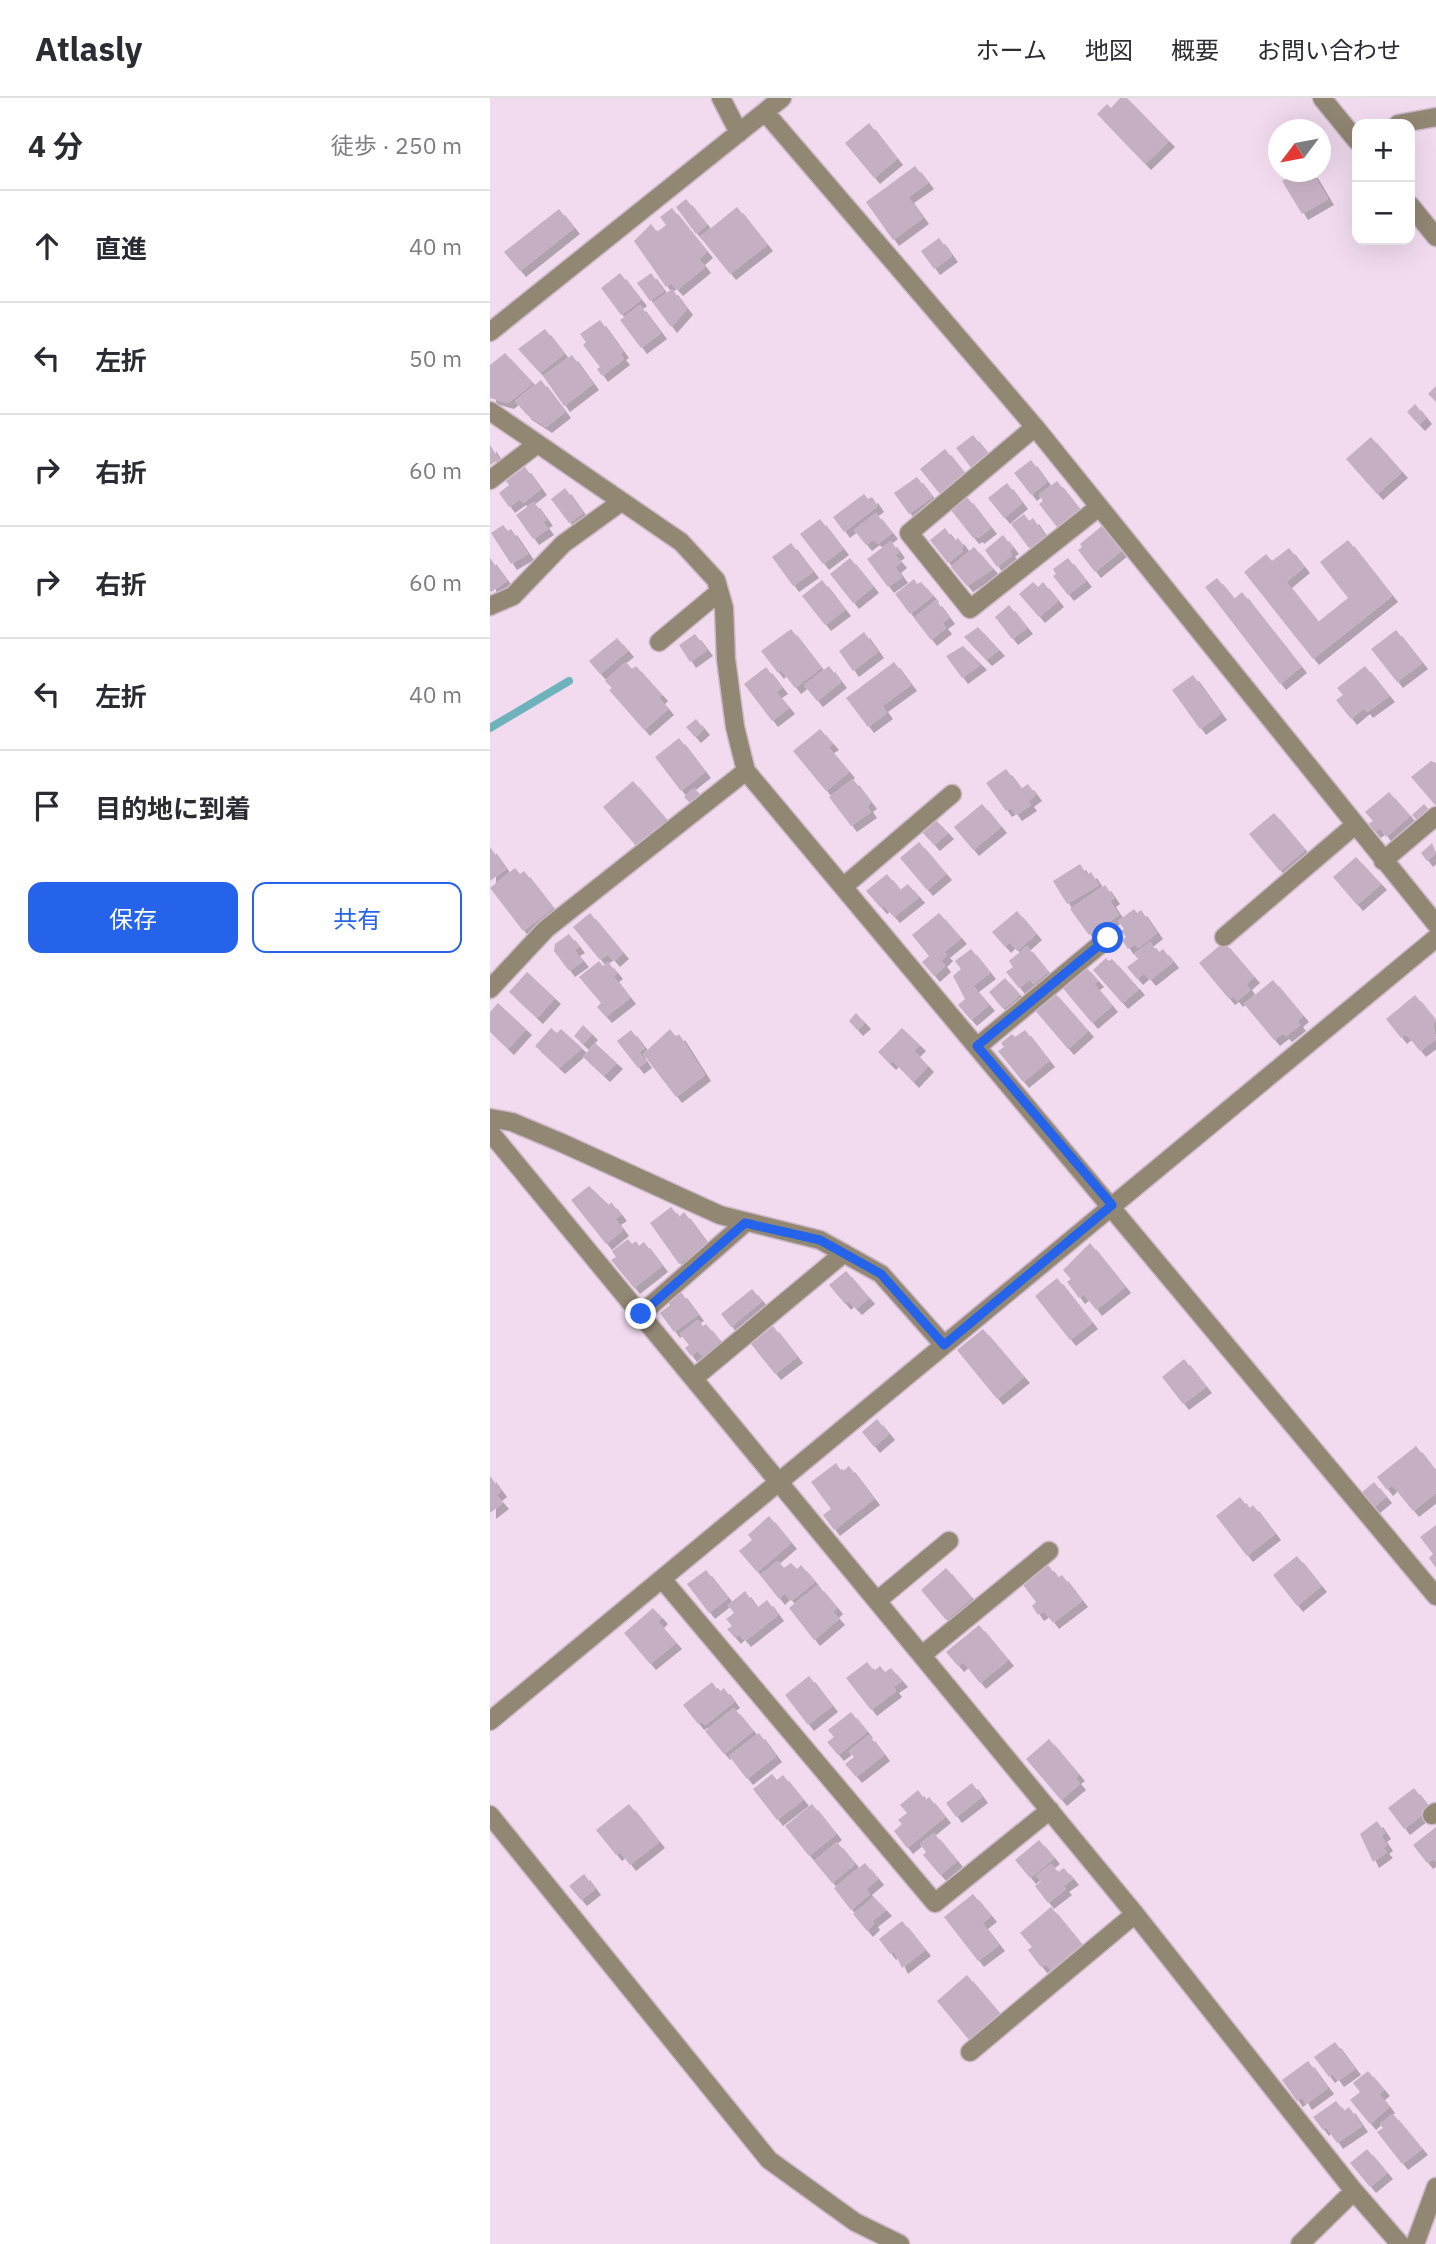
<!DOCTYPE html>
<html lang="ja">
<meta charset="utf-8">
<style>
:root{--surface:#fff;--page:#f7f7f7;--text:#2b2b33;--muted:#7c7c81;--line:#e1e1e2;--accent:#2563eb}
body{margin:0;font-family:"IBM Plex Sans","Noto Sans JP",sans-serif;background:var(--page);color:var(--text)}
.controls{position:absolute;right:21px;top:21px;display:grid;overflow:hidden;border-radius:14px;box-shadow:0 7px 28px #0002}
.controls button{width:63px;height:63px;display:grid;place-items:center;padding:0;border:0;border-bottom:2px solid var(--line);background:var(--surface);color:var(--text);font:35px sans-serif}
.compass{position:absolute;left:778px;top:21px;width:63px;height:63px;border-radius:50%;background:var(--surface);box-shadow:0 7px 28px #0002;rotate:238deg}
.stop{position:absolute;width:21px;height:21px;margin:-16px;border:5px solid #2563eb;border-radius:50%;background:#fff}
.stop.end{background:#2563eb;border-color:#fff;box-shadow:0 2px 7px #0008}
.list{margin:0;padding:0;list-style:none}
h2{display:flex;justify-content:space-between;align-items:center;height:91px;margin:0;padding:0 28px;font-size:30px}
h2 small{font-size:23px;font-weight:400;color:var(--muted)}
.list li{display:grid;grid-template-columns:46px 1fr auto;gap:21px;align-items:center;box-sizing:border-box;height:112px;padding:0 28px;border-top:2px solid var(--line)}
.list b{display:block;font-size:26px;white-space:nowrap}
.list em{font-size:23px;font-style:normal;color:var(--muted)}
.actions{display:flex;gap:14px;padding:21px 28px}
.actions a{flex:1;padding:16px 0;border:2px solid var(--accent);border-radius:14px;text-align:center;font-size:24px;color:var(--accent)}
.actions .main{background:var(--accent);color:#fff}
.icon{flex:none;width:38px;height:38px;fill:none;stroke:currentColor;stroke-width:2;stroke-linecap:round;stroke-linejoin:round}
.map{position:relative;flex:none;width:946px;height:2146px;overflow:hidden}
header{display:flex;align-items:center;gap:42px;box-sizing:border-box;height:98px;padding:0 35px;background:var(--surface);border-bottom:2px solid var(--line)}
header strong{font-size:33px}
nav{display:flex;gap:38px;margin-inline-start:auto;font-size:24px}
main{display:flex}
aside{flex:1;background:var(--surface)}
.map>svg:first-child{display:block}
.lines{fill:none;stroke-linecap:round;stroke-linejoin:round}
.stream{stroke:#6eb3bc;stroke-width:8}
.building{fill:#c5afc2;filter:url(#shadow)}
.minor-casing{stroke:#cdb8ca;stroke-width:21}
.minor{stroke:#928773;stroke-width:18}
.route{stroke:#2563eb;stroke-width:9}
</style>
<header>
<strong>Atlasly</strong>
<nav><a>ホーム</a><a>地図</a><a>概要</a><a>お問い合わせ</a></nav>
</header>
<main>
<aside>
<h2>4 分<small>徒歩 · 250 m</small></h2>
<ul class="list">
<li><svg class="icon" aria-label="ahead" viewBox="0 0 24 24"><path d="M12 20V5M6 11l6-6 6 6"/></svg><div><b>直進</b></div><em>40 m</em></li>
<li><svg class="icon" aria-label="left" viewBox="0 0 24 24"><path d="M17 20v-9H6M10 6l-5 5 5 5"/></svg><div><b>左折</b></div><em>50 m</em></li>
<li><svg class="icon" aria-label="right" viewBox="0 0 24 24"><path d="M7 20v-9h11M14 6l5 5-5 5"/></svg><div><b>右折</b></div><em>60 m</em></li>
<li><svg class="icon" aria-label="right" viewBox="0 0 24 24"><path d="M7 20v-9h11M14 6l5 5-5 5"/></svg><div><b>右折</b></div><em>60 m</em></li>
<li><svg class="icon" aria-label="left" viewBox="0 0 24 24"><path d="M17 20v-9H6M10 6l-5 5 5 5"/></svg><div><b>左折</b></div><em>40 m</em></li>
<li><svg class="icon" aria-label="arrive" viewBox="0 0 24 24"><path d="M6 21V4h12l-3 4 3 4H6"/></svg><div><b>目的地に到着</b></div></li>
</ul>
<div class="actions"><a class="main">保存</a><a>共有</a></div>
</aside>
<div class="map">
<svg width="946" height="2146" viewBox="0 0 946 2146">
<defs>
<filter id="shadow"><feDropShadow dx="6" dy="6" stdDeviation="0" flood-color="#0004"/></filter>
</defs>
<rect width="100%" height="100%" fill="#f2dbef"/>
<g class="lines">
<path class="stream" d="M 0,630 L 79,583"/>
</g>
<path class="building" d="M 630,0 L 637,0 L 679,43 L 655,66 L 607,16 L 617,6 L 621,10 Z
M 379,25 L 407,61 L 384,80 L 355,45 Z
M 425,68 L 438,85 L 418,99 L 433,120 L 403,142 L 376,104 Z
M 809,74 L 822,74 L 838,101 L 812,116 L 792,83 Z
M 196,101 L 217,127 L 206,136 L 186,109 Z
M 247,109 L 277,147 L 240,176 L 210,139 Z
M 182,110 L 217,154 L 209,161 L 215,169 L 187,192 L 181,185 L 176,189 L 144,143 L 161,126 L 167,134 L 176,127 L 170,119 Z
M 69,111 L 84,130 L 30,173 L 14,154 Z
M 449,140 L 462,158 L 444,171 L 431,153 Z
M 130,175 L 151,202 L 131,217 L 111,190 Z
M 161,175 L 174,193 L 160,203 L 147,185 Z
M 182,191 L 197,211 L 181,229 L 163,205 Z
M 150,207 L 171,235 L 151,250 L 130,222 Z
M 110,222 L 133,254 L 130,256 L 134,261 L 112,278 L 107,271 L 110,269 L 93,247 L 96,244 L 90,236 Z
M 55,231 L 74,256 L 50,275 L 28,251 Z
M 15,255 L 43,285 L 18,305 L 0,300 L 0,267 Z
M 82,257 L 103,286 L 74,308 L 53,278 Z
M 51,282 L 75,314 L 56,329 L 36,316 L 25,303 Z
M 946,288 L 946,304 L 938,296 Z
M 925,306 L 936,320 L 929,327 L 917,314 Z
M 483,337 L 499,357 L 482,371 L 466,350 Z
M 881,339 L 912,374 L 887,396 L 856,361 Z
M 0,347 L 9,361 L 0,367 Z
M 455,351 L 474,375 L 449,395 L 430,371 Z
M 541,362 L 557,384 L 541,397 L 524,375 Z
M 35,369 L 51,391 L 33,405 L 30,401 L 19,409 L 9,395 L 19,387 L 16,383 Z
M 427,379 L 442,399 L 419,416 L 404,395 Z
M 567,383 L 590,412 L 567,429 L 549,406 L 553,403 L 549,397 Z
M 517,385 L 532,405 L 514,420 L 498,400 Z
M 75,390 L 93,415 L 79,425 L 61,401 Z
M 374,396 L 378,401 L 382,399 L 388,408 L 354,434 L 343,419 Z
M 477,399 L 501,430 L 488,440 L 487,438 L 483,440 L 461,412 Z
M 44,404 L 57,422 L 53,424 L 58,431 L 43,441 L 26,417 Z
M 386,415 L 402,435 L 388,446 L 384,441 L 376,447 L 364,432 Z
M 534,416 L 539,423 L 543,420 L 555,438 L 539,450 L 521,426 Z
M 330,421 L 353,451 L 333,466 L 310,436 Z
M 13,427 L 18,433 L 21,431 L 38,456 L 21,466 L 1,435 Z
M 613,427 L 632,452 L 605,474 L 588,452 L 592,449 L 590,446 Z
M 455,430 L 464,443 L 468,440 L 474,448 L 471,451 L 473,453 L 458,465 L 440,442 Z
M 513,437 L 523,450 L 519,453 L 522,457 L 507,469 L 495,452 Z
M 858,442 L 902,498 L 823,561 L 754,474 L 776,456 L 782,463 L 799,450 L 814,469 L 796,484 L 828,524 L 858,500 L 830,464 Z
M 401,443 L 409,454 L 405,457 L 411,464 L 405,469 L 412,479 L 398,489 L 377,461 Z
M 301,445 L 323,474 L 303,488 L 282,459 Z
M 484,449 L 503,471 L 477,488 L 461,469 Z
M 0,460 L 17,483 L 1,494 L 0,492 Z
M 360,460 L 383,489 L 363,505 L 340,476 Z
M 578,460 L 596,483 L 578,497 L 563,478 L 566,476 L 563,471 Z
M 727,480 L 744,501 L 752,494 L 811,569 L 790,586 L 715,489 Z
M 424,481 L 427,486 L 431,484 L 443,498 L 420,516 L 405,496 Z
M 332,482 L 355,512 L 335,527 L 312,498 Z
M 543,484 L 548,489 L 553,484 L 568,503 L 549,519 L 529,496 Z
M 446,502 L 459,520 L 452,525 L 456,530 L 441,542 L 424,520 Z
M 519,507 L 537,530 L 522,541 L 505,519 Z
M 488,529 L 509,552 L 496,562 L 474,539 Z
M 301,531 L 331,570 L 305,590 L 291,572 L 288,575 L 271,553 Z
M 906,532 L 932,565 L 907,584 L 881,551 Z
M 374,534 L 388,554 L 363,573 L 349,553 Z
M 205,536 L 217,552 L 200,564 L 189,547 Z
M 127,540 L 138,553 L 110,576 L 99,563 Z
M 473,548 L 491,566 L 472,580 L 456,558 Z
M 136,564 L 142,571 L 146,568 L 172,597 L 169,600 L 178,611 L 154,632 L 119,592 L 122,590 L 115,583 Z
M 404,564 L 421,587 L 392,608 L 397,615 L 378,629 L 356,600 Z
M 339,568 L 351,584 L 327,603 L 314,587 Z
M 875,568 L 899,598 L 877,614 L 874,610 L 861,621 L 846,602 L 853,597 L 847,590 Z
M 276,569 L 292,590 L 286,594 L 299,610 L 282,623 L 254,586 Z
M 703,577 L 731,616 L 710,631 L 682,592 Z
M 206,621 L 214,631 L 205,639 L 196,629 Z
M 330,631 L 343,646 L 338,649 L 359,674 L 336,693 L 303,653 Z
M 189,640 L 215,674 L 191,693 L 165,659 Z
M 941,663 L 946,665 L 946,708 L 921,679 Z
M 516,671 L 531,691 L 538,686 L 546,697 L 538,703 L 541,707 L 526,717 L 521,710 L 516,713 L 496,685 Z
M 363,681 L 381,705 L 377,708 L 381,714 L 361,728 L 339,699 Z
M 143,683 L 176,721 L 146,748 L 113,709 Z
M 204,690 L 211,697 L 201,706 L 194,699 Z
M 899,694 L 920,718 L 896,739 L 890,730 L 885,734 L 878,726 L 883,723 L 875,714 Z
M 492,706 L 511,729 L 483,752 L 464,729 Z
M 934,706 L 942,715 L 930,725 L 922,717 Z
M 784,715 L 815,752 L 790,773 L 759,736 Z
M 446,722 L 458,735 L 444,747 L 432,734 Z
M 429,744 L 456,776 L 437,792 L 410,760 Z
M 942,745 L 946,755 L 937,763 L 931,755 Z
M 0,749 L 16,771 L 0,783 Z
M 866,759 L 891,786 L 867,807 L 843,779 Z
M 590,766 L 597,777 L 601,774 L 609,787 L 577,806 L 563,783 Z
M 25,770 L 30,776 L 34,773 L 63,810 L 33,833 L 0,790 Z
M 397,776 L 410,792 L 418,786 L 429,799 L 404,819 L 394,808 L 391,810 L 376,793 Z
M 615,787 L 624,800 L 620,803 L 629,817 L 599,837 L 580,811 Z
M 644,811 L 647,815 L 651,812 L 667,835 L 648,850 L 645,846 L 638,851 L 632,842 L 636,839 L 631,833 L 634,831 L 628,823 Z
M 527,813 L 546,836 L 527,853 L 520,844 L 515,849 L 502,834 Z
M 100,815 L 133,855 L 124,863 L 118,856 L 110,862 L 83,829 Z
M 449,815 L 471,840 L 454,854 L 457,857 L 451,863 L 455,868 L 444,878 L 432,864 L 439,858 L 422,837 Z
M 79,836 L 89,849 L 84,852 L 93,863 L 79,873 L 64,853 L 65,846 Z
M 660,844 L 668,855 L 673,851 L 683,864 L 660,882 L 654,875 L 647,881 L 637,869 L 648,861 L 644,856 Z
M 734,844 L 764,879 L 756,886 L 760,892 L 747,903 L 743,898 L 739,901 L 709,865 Z
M 537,848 L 558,874 L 543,886 L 540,881 L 529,890 L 516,874 L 523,869 L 519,863 Z
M 481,851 L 500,875 L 483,888 L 499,907 L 481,922 L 468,907 L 475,901 L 463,878 L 471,871 L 465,863 Z
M 616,860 L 619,863 L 622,861 L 649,891 L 632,905 L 603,872 Z
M 109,863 L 113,868 L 118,864 L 127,875 L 123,878 L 140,900 L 116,919 L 107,909 L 111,905 L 89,879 Z
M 595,868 L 608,883 L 604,886 L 622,908 L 602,925 L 571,888 Z
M 37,874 L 65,900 L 47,920 L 19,894 Z
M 515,880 L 530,897 L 513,911 L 499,894 Z
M 783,882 L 813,918 L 807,923 L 810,927 L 796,938 L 793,935 L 784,942 L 754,906 Z
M 563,893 L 598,933 L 578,951 L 543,910 Z
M 925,897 L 946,923 L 943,926 L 946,941 L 930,953 L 916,936 L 911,940 L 896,921 Z
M 8,905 L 36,931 L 18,951 L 0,934 L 0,914 Z
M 366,915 L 375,925 L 367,932 L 359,923 Z
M 93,927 L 102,936 L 93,946 L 84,938 Z
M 61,930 L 67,935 L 71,931 L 92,950 L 69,970 L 45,948 Z
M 412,930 L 430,947 L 424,953 L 438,968 L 423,984 L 403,963 L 400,966 L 388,954 Z
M 180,931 L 186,939 L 189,936 L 215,977 L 186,999 L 153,956 Z
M 141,932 L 155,950 L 149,954 L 156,964 L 148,970 L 127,943 Z
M 535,932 L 559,963 L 533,984 L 508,953 L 514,949 L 511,945 L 522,936 L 525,939 Z
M 105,945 L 127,965 L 114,978 L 93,959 Z
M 99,1088 L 119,1107 L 121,1104 L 131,1117 L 125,1121 L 133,1132 L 116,1146 L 81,1102 Z
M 181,1109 L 189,1119 L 194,1114 L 217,1145 L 189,1166 L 160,1125 Z
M 138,1141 L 142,1146 L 146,1143 L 149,1148 L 154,1144 L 172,1168 L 144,1190 L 121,1162 L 126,1159 L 122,1153 Z
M 600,1145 L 635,1189 L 606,1212 L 594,1196 L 589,1200 L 577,1184 L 581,1181 L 573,1172 Z
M 356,1173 L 379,1200 L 366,1211 L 358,1203 L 355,1206 L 339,1187 Z
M 567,1180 L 602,1225 L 580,1242 L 545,1198 Z
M 262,1191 L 272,1203 L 241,1229 L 231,1216 Z
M 191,1194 L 208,1217 L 184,1234 L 170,1215 L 180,1207 L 177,1203 Z
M 208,1222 L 213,1228 L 216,1226 L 230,1243 L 212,1258 L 207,1253 L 201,1258 L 195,1250 L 199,1247 L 190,1236 Z
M 283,1228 L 307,1259 L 285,1276 L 261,1246 Z
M 493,1231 L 534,1279 L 507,1301 L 467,1252 Z
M 694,1261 L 716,1289 L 693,1306 L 672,1279 Z
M 387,1321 L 399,1336 L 384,1349 L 372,1334 Z
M 926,1348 L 946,1374 L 946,1395 L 923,1413 L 902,1387 L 897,1392 L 887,1379 Z
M 346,1365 L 352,1374 L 359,1368 L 384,1401 L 344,1432 L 333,1417 L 341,1411 L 321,1384 Z
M 0,1378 L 11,1393 L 6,1397 L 13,1405 L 0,1415 Z
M 884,1384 L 896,1399 L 883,1410 L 871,1395 Z
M 750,1399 L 759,1411 L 763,1407 L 785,1436 L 757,1458 L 726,1418 Z
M 279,1418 L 301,1445 L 267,1474 L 249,1453 L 262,1442 L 258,1437 Z
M 946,1427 L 946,1470 L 939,1460 L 943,1456 L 930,1439 Z
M 807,1458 L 831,1488 L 807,1508 L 783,1477 Z
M 288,1463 L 294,1470 L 301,1465 L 307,1471 L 311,1467 L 325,1484 L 301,1503 L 295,1495 L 289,1501 L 270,1477 Z
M 558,1467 L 568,1480 L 572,1477 L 592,1503 L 563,1525 L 554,1513 L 548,1517 L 542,1508 L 546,1504 L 533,1487 Z
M 456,1470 L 482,1500 L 456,1522 L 431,1492 Z
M 216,1472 L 238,1500 L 219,1515 L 197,1486 Z
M 328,1487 L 347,1510 L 343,1514 L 349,1521 L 324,1542 L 299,1510 Z
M 255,1493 L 267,1510 L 277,1502 L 288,1517 L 255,1543 L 249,1536 L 245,1540 L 237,1531 L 242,1528 L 236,1521 L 244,1515 L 238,1507 Z
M 163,1510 L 172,1520 L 168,1524 L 186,1545 L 160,1566 L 134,1535 Z
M 489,1527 L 518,1562 L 490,1585 L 473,1564 L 468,1568 L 456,1554 Z
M 377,1564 L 384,1573 L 390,1568 L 395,1574 L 401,1570 L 412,1583 L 403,1589 L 406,1593 L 381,1612 L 356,1580 Z
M 319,1578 L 342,1608 L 318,1627 L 295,1597 Z
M 222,1584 L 229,1594 L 234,1590 L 244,1604 L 215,1627 L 212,1624 L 208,1626 L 193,1607 Z
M 244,1610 L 263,1633 L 234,1656 L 215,1633 Z
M 361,1614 L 377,1634 L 348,1657 L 337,1644 L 344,1639 L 338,1632 Z
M 269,1635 L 286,1658 L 257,1681 L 239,1658 Z
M 379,1637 L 394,1657 L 366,1679 L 355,1666 L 364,1659 L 359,1653 Z
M 559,1641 L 589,1677 L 585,1680 L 590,1686 L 571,1702 L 536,1661 Z
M 282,1676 L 287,1682 L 293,1677 L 313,1702 L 287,1722 L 263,1691 Z
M 482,1685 L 492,1699 L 466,1719 L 456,1705 Z
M 924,1690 L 940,1711 L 914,1731 L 898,1710 Z
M 428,1692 L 435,1702 L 439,1699 L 455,1719 L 417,1750 L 404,1733 L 412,1726 L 408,1722 L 417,1715 L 410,1707 Z
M 139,1706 L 169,1744 L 140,1767 L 130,1754 L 126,1757 L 106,1732 Z
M 322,1706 L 346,1736 L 319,1758 L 295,1728 Z
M 887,1723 L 895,1735 L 891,1738 L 897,1747 L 893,1750 L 897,1754 L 883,1764 L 870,1736 Z
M 946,1729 L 946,1764 L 943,1761 L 937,1765 L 923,1747 Z
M 444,1735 L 467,1763 L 450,1777 L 433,1757 L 436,1754 L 430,1746 Z
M 549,1742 L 564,1760 L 540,1780 L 525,1762 Z
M 347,1744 L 365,1766 L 342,1785 L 324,1763 Z
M 375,1765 L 388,1781 L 376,1791 L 380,1796 L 361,1812 L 344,1790 Z
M 561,1766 L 568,1774 L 574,1770 L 583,1781 L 573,1788 L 576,1791 L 558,1805 L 545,1788 L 551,1783 L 546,1778 Z
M 94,1776 L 105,1791 L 91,1802 L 79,1788 Z
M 483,1796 L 501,1818 L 492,1825 L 509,1847 L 488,1863 L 454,1819 Z
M 384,1799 L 396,1812 L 382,1823 L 384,1826 L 377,1833 L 363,1816 Z
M 561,1809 L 592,1847 L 561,1872 L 556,1866 L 551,1869 L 538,1852 L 542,1849 L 530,1835 Z
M 412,1823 L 435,1852 L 412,1870 L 404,1853 L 400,1856 L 389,1841 Z
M 477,1877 L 510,1916 L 479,1942 L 447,1903 Z
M 845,1944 L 865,1971 L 848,1983 L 843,1976 L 839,1979 L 824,1959 Z
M 818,1963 L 838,1990 L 816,2006 L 812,1999 L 807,2003 L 792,1982 Z
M 878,1973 L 894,1992 L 889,1996 L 899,2009 L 880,2026 L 860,2002 L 870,1994 L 863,1985 Z
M 846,2003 L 854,2013 L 859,2009 L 872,2028 L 847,2045 L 836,2029 L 833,2032 L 823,2019 Z
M 903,2016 L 932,2051 L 912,2066 L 887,2034 L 893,2030 L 890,2026 Z
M 877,2051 L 897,2075 L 880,2089 L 860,2065 Z"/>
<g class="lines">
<g class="minor-casing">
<path id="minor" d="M 231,0 L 249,35
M 832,0 L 867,43
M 275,14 L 545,329 L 946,826
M 908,26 L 946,19
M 920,107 L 946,139
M 0,234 L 292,0
M 0,313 L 191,444 L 226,482 L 234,510 L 236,561 L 245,629 L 256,673 L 946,1498
M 545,329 L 419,435 L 480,511 L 609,409
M 0,382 L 46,347
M 0,508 L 23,498 L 73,446 L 131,404
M 169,544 L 229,494
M 893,763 L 946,718
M 353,789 L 462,696
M 734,839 L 865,727
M 0,891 L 56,831 L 256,673
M 487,949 L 618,840
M 0,1020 L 22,1024 L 72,1045 L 230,1117 L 330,1142 L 391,1176 L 454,1247
M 0,1034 L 645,1816 L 864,2093 L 910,2146
M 151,1216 L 255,1125
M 204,1280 L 354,1155
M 172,1481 L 445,1805 L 560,1712
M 388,1502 L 459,1443
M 432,1557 L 559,1453
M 0,1623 L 946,840
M 0,1717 L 279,2062 L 365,2124 L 410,2146
M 942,1717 L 946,1714
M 480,1954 L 645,1816
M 810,2146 L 864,2093
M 925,2146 L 946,2089"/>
</g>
<use href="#minor" class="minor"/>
</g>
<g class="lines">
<path class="route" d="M 151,1216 L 255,1125 L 330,1142 L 391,1176 L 454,1247 L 622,1107 L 487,948 L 618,840"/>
</g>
</svg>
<div class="controls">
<button>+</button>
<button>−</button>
</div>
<svg class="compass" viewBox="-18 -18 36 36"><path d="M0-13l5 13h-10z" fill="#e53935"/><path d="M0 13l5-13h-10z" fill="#7c7c81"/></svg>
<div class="stop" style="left:618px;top:840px"></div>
<div class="stop end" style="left:151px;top:1216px"></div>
</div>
</main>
